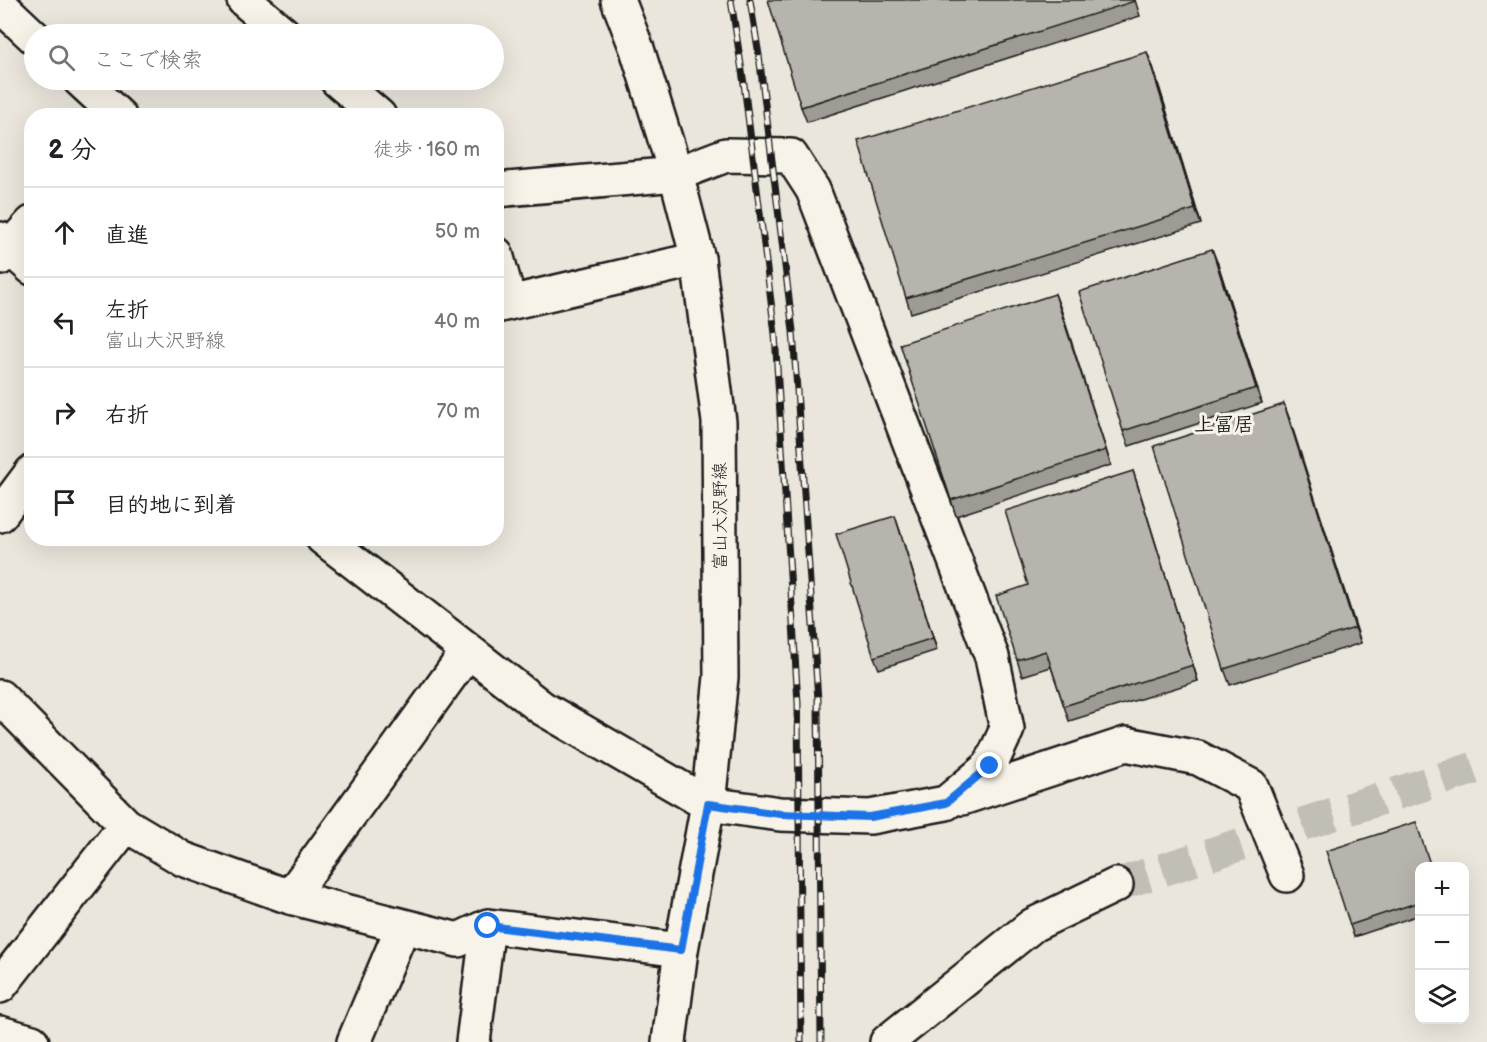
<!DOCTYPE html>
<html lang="ja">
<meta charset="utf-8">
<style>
:root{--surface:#fff;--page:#f2f2f2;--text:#202124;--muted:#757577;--line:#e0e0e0}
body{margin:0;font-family:"Balsamiq Sans","Klee One",sans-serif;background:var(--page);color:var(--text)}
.controls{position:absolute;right:18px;bottom:18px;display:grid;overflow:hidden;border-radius:12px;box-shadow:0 6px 24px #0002}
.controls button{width:54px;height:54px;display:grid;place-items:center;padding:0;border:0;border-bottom:2px solid var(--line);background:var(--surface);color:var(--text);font:30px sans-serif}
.stop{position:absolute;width:18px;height:18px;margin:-14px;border:4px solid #1a73e8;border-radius:50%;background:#fff}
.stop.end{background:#1a73e8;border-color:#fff;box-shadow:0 2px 6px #0008}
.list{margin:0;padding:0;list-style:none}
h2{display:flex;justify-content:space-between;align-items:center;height:78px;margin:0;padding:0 24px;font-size:26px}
h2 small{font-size:20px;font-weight:400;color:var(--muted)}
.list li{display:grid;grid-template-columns:39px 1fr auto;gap:18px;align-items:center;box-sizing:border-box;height:90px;padding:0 24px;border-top:2px solid var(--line)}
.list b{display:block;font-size:22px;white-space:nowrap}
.list p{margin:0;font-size:20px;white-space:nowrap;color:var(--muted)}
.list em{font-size:20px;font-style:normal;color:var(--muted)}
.icon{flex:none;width:33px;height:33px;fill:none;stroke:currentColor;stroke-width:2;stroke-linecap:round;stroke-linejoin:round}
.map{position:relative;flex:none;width:1487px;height:1042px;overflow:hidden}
.search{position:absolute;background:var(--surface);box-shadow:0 6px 24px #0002;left:24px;top:24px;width:480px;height:66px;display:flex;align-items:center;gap:15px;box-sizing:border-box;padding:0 21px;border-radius:33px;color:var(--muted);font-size:22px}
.panel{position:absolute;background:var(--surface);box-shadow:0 6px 24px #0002;left:24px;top:108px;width:480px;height:438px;border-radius:24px}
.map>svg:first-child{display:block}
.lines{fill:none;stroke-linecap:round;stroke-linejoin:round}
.minor-tunnel{stroke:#c1beb6;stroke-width:33;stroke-dasharray:33 16;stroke-linecap:butt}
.minor-casing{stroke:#1c1c1c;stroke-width:38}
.major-casing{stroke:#1c1c1c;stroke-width:38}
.minor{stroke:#f7f3e8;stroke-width:33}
.major{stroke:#f7f3e8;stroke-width:33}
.rail-casing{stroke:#1c1c1c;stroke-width:7}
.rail{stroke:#f7f3e8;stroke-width:4.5;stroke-dasharray:14;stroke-linecap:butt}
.wall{fill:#9d9b94;stroke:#1c1c1c;stroke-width:1.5}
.shaded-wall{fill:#7f7e78;stroke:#1c1c1c;stroke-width:1.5}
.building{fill:#b6b4ac;stroke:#1c1c1c;stroke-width:1.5}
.route{stroke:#1a73e8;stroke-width:8}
.labels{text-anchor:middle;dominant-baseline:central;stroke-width:6;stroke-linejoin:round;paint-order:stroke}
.street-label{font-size:18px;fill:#1c1c1c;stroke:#f7f3e8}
.neighbourhood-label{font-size:20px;font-weight:bold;fill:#1c1c1c;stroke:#f7f3e8}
</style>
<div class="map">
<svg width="1487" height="1042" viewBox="0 0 1487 1042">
<rect width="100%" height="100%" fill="#eae6dc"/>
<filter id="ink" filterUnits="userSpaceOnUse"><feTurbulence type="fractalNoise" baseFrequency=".0167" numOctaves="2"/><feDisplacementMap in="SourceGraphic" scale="12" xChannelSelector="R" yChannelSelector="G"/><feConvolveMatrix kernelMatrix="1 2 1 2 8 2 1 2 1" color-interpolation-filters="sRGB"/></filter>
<g filter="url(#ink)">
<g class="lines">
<path class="minor-tunnel" d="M 1116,885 L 1487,764"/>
<g class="minor-casing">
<path id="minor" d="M 244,0 L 284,34
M 0,5 L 34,37
M 80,80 L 119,116
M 337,80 L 379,116
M 0,239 L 32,268
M 496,254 L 509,301
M 0,258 L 32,223
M 496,306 L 698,259
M 0,515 L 32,472
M 323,538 L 542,708 L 708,804 L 780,814 L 870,817 L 946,803 L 990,766 L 1007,729 L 992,657 L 813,190 L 791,156 L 726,155 L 676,174 L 496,190
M 0,697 L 126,825 L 183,859 L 290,897 L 458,940 L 488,926 L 681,950
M 962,798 L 1126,744 L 1198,758 L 1251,786 L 1287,875
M 290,897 L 468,651
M 0,986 L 126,825
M 0,1033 L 32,1042
M 354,1042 L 403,926
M 473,1042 L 488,926
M 887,1042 L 1033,925 L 1116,885"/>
</g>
<g class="major-casing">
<path id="major" d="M 618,0 L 637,49 L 676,174 L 698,259 L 719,422 L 721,677 L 708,804 L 681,950 L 669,1042"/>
</g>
<use href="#minor" class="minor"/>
<use href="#major" class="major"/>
<g class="rail-casing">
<path id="rail" d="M 731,0 L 744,84 L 775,334 L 798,703 L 801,1042
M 750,0 L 759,55 L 793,331 L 818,700 L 821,1042"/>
</g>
<use href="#rail" class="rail"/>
</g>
<path class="wall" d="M 1135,0 L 1140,16 L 807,122 L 801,107 Z
M 1153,67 L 1201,224 L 911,313 L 906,298 Z
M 1218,264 L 1262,403 L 1129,446 L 1123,431 Z
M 1055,294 L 1111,465 L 956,516 L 951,500 Z
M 1284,404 L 1361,643 L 1230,685 L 1224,669 Z
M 1133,471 L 1198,681 L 1069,721 L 1051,667 L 1022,676 L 1017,660 L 1028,585 Z
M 899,528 L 937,650 L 879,669 L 874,657 Z
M 1419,867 L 1419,915 L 1354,937 L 1350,925 Z"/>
<path class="shaded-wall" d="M 1147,52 L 1153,67 L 1201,224 L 1195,209 Z
M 1212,249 L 1218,264 L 1262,403 L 1256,388 Z
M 1055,294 L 1061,309 L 1111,465 L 1106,450 Z
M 1284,404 L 1290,420 L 1361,643 L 1355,628 Z
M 1133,471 L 1138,486 L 1198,681 L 1193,665 Z
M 895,516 L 899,528 L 937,650 L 933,638 Z"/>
<path class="building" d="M 768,0 L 1134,0 L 1135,1 L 801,107 Z
M 1147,52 L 1195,209 L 906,298 L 858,141 Z
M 1212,249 L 1256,388 L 1123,431 L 1079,292 Z
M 1055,294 L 1106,450 L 951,500 L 900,344 Z
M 1284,404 L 1355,628 L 1224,669 L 1154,446 Z
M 1133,471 L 1193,665 L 1064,706 L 1046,651 L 1017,660 L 996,596 L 1028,585 L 1005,511 Z
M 895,516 L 933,638 L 874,657 L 836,534 Z
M 1416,822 L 1431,867 L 1419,867 L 1419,902 L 1350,925 L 1326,851 Z"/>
</g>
<g class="lines" filter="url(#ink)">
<path class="route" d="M 488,926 L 681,950 L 708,804 L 780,814 L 870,817 L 946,803 L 990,766"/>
</g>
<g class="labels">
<g class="street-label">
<text transform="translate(720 516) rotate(-90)">富山大沢野線</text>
</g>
<g class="neighbourhood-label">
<text x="1224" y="425">上冨居</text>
</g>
</g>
</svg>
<div class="controls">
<button>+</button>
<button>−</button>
<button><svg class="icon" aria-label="layers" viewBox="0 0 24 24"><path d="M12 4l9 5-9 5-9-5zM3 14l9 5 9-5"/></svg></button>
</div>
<div class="stop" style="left:488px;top:926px"></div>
<div class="stop end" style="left:990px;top:766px"></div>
<div class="search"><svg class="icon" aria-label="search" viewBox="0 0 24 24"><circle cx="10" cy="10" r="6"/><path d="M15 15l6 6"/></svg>ここで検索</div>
<section class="panel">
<h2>2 分<small>徒歩 · 160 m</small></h2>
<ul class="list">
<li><svg class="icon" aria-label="ahead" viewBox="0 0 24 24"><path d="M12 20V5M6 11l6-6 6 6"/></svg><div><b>直進</b></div><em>50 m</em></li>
<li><svg class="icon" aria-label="left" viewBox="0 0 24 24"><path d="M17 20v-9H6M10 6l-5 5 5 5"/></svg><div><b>左折</b><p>富山大沢野線</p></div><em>40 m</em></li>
<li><svg class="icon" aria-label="right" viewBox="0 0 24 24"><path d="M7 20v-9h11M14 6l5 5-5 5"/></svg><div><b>右折</b></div><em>70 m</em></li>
<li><svg class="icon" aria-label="arrive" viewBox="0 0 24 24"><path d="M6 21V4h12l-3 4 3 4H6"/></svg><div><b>目的地に到着</b></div></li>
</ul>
</section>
</div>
